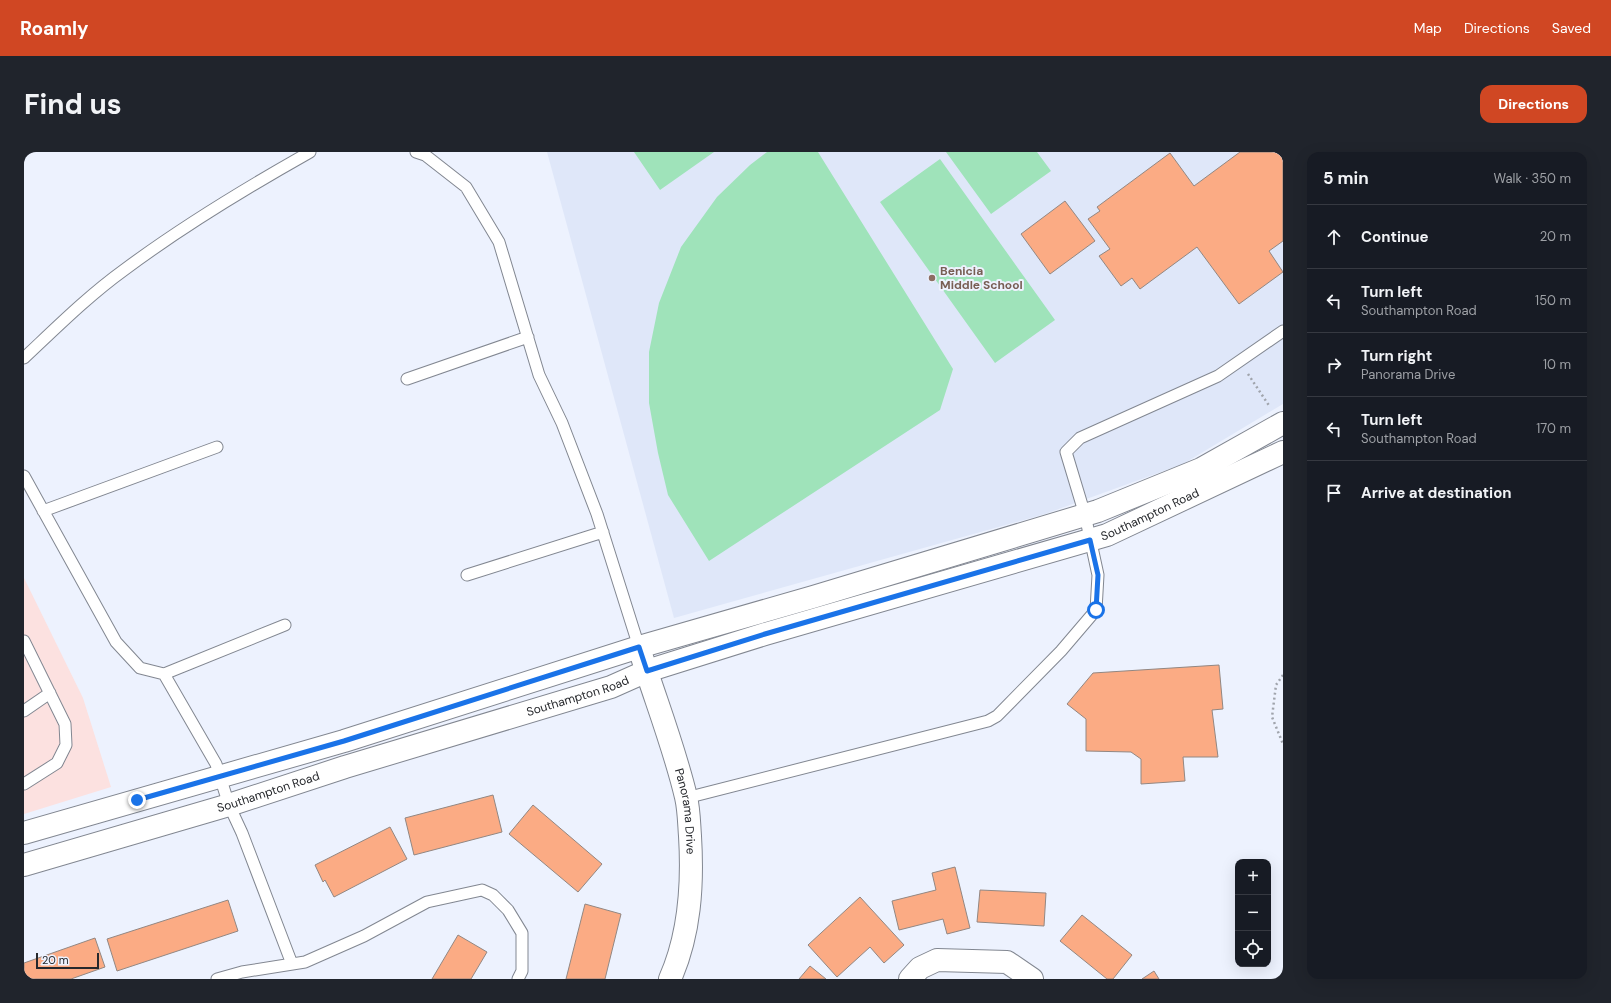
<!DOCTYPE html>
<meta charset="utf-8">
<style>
:root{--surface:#171b24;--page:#20242c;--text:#f1f3f6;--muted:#9ea1a6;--line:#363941;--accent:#d04723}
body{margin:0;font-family:"DM Sans",sans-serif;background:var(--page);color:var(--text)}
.controls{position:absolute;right:12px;bottom:12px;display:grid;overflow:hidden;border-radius:8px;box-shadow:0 4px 16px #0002}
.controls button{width:36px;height:36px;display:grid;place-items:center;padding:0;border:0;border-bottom:1px solid var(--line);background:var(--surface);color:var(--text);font:20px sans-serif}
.scale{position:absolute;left:12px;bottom:10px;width:63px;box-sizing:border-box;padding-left:4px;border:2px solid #26282c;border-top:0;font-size:11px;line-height:14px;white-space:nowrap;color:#26282c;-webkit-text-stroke:3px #edf2fe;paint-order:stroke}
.stop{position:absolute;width:12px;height:12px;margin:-9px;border:3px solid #1a73e8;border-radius:50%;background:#fff}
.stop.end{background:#1a73e8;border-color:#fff;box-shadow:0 1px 4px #0008}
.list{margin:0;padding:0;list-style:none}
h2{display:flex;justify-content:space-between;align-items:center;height:52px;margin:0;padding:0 16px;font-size:17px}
h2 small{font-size:13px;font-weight:400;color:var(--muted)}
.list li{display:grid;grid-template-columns:26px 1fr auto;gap:12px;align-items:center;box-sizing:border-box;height:64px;padding:0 16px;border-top:1px solid var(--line)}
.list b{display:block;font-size:15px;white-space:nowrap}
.list p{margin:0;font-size:13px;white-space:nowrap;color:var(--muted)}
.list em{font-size:13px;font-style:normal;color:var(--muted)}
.icon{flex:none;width:22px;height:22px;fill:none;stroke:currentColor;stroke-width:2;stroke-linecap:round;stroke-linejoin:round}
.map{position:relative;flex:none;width:1259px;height:827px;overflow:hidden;border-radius:12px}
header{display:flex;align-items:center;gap:24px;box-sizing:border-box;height:56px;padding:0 20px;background:var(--accent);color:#fff}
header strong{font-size:19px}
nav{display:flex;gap:22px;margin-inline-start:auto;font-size:14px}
.intro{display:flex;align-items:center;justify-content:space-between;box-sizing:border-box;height:96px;padding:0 24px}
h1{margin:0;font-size:28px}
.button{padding:10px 18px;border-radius:12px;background:var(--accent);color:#fff;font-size:14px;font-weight:700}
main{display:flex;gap:24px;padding:0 24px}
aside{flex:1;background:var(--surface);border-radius:12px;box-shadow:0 4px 16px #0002}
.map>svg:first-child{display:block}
.commercial{fill:#fce1e0}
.built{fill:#dfe7f9}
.green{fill:#9fe3ba}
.building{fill:#fbab84;stroke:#928782}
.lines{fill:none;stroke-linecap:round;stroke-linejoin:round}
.service-casing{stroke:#828791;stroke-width:13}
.minor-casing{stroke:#828791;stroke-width:24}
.tertiary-casing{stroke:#828791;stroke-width:24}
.path{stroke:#a0a4ac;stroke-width:2.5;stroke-dasharray:2 3;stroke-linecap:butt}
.service{stroke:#fff;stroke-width:11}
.minor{stroke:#fff;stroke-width:22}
.tertiary{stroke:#fff;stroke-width:22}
.route{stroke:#1a73e8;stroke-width:5}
.education-dot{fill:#8d6e63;stroke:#edf2fe;stroke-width:1.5}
.labels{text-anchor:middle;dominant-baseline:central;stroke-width:4;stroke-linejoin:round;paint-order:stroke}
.education-label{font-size:12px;font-weight:bold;fill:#785e54;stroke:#edf2fe;text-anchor:start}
.street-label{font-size:12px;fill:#26282c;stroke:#edf2fe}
</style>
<header>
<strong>Roamly</strong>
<nav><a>Map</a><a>Directions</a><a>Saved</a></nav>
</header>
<div class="intro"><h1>Find us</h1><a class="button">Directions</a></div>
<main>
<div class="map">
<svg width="1259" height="827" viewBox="0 0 1259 827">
<rect width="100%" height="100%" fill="#edf2fe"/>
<path class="commercial" d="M 0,426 L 59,546 L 87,635 L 0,662 Z"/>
<path class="built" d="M 523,0 L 1259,0 L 1259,252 L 1159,312 L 1021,362 L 650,466 Z"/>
<path class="green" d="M 610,0 L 690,0 L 636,38 Z
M 743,0 L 794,0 L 929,217 L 916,258 L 685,409 L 644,343 L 634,301 L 625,251 L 625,200 L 635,151 L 657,95 L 693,45 L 726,13 Z
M 922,0 L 1013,0 L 1027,19 L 967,62 Z
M 916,7 L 1031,168 L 971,211 L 856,50 Z"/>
<path class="building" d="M 1216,0 L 1259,0 L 1259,89 L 1245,99 L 1259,120 L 1215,152 L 1173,95 L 1116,137 L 1108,126 L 1097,134 L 1075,104 L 1086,97 L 1064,67 L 1076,59 L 1073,55 L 1146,1 L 1170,34 Z
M 1041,49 L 1071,89 L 1026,122 L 997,82 Z
M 1195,513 L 1199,557 L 1188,558 L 1194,605 L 1159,605 L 1161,629 L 1117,632 L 1117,607 L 1107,600 L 1062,599 L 1062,567 L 1043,552 L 1069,521 Z
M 469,643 L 478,680 L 390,703 L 381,666 Z
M 509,653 L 578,712 L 554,740 L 485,682 Z
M 366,675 L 383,707 L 310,745 L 301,728 L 299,730 L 291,713 Z
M 931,715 L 946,776 L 923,782 L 919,767 L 875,778 L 868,749 L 912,738 L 908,721 Z
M 956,738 L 1022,741 L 1020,774 L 953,770 Z
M 836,745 L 880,793 L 860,811 L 846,795 L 813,825 L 784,793 Z
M 204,748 L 214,779 L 93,819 L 83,787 Z
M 561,752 L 597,762 L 581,827 L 542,827 Z
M 1058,763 L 1108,803 L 1089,827 L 1083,827 L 1036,789 Z
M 434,783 L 463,800 L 447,827 L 408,827 Z
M 71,786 L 81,815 L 47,827 L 0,827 L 0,811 Z
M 786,814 L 802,827 L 775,827 Z
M 1130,819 L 1135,827 L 1118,827 Z"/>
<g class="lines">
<g class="service-casing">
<path id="service" d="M 392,0 L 401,3 L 442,35 L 475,90 L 515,223 L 538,271 L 573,362 L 615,495
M 0,206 C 32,176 64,144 100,118 C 159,74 222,36 286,0
M 383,227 L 504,185
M 0,324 L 92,490 L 116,516 L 140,522 L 192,612 L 205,653 L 218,681 L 268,812
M 19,359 L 193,295
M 443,423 L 579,380
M 0,489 L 41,572 L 42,593 L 33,611 L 0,632
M 140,522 L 261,473
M 0,559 L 26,541
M 662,646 L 964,569 L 973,564 L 1037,499 L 1072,458 L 1074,423 L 1061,363 L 1042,300 L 1056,286 L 1194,224 L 1259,179
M 193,827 L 218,820 L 281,810 L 340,784 L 403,750 L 458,738 L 469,743 L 484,758 L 498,781 L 498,819 L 494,827"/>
</g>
<g class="minor-casing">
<path id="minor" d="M 886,827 L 896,816 L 913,808 L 983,810 L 1008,827"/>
</g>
<g class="tertiary-casing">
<g id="tertiary">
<path id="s1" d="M 618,505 C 633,552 651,598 662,645 C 665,658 665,671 666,684 C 669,733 666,782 646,827"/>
<path d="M 0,681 L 320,589 L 615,495 L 789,445 L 1074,359 L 1177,317 L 1259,271"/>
<path id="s2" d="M 0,713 L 205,653 L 321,615 L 587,535 L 623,519 L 741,482 L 1083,383 L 1259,300"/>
</g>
</g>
<path class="path" d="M 1224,222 L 1246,255
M 1259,523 L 1252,533 L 1248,565 L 1259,592"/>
<use href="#service" class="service"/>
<use href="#minor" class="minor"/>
<use href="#tertiary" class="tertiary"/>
</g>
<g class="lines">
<path class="route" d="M 113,648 L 320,589 L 615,495 L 623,519 L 741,482 L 1066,388 L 1074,423 L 1072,458"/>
</g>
<circle class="education-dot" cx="908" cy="126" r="4"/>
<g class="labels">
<g class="education-label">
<text x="916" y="119">Benicia<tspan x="916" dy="14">Middle School</tspan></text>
</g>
<g class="street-label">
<text stroke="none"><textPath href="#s2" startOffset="1180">Southampton Road</textPath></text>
<text stroke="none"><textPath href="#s2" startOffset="579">Southampton Road</textPath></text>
<text stroke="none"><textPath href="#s2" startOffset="255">Southampton Road</textPath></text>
<text stroke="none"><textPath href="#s1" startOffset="161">Panorama Drive</textPath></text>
</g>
</g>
</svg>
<div class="controls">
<button>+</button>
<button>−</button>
<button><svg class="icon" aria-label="locate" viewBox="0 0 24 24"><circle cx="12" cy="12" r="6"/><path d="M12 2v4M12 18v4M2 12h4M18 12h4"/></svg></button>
</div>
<div class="scale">20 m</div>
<div class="stop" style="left:1072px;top:458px"></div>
<div class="stop end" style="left:113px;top:648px"></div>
</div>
<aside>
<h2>5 min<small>Walk · 350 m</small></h2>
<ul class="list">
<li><svg class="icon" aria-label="ahead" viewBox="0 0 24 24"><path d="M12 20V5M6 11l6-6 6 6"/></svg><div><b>Continue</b></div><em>20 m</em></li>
<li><svg class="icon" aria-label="left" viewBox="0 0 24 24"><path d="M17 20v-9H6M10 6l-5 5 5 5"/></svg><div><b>Turn left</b><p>Southampton Road</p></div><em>150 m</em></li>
<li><svg class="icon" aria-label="right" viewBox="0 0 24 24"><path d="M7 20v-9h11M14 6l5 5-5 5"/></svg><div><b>Turn right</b><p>Panorama Drive</p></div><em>10 m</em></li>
<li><svg class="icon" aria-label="left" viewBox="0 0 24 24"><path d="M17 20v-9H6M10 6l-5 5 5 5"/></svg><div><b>Turn left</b><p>Southampton Road</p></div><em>170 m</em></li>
<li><svg class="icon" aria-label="arrive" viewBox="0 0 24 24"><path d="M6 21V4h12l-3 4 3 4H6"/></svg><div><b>Arrive at destination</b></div></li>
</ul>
</aside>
</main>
